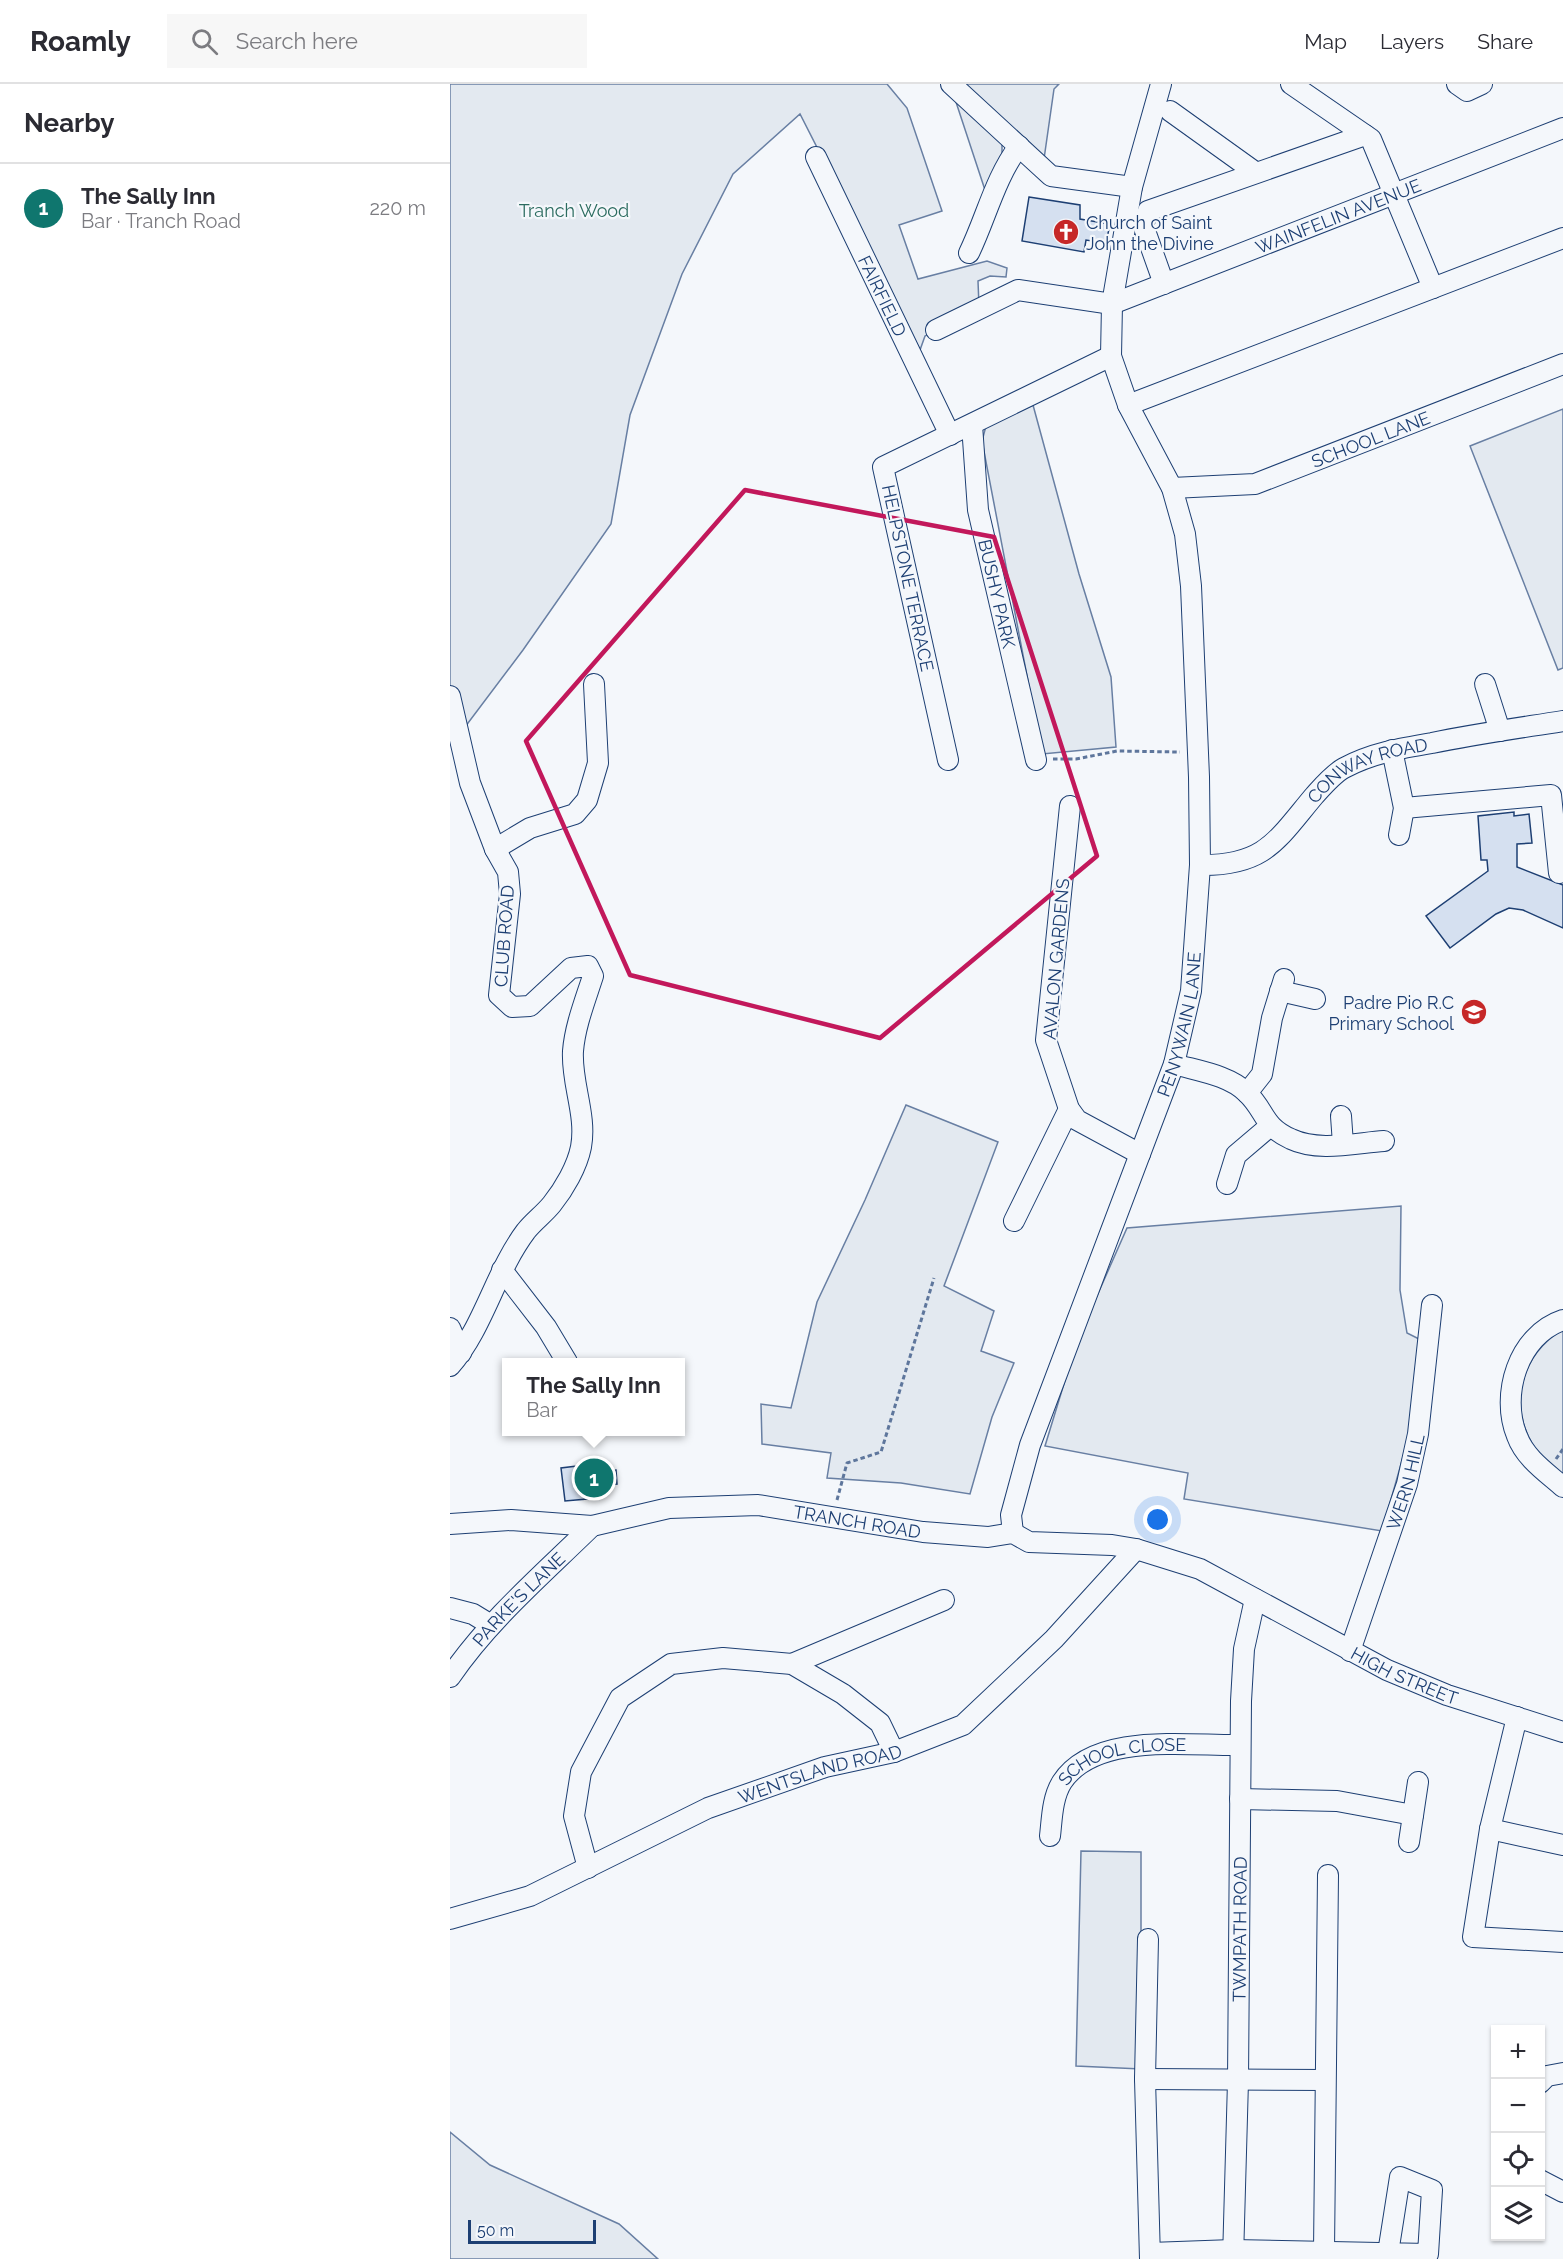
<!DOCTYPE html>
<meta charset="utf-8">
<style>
:root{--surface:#fff;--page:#f7f7f7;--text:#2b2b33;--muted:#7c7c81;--line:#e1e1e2;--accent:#0f766e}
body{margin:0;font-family:Raleway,sans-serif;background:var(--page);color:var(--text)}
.controls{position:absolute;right:18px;bottom:18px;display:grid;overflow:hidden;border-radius:0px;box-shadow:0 2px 4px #0004}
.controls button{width:54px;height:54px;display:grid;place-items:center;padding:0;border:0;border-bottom:2px solid var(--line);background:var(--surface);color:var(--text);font:30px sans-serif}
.scale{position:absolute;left:18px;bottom:15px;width:128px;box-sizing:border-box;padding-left:6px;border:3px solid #1d3f73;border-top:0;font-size:16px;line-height:21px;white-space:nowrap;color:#1d3f73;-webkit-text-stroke:4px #f4f7fb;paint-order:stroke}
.you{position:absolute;left:708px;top:1436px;width:21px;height:21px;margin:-15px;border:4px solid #fff;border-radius:50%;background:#1a73e8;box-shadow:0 0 0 9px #1a73e833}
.badge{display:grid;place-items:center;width:39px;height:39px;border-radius:50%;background:var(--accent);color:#fff;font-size:20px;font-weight:700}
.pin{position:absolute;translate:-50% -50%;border:3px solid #fff;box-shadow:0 2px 6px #0006}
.popup{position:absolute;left:52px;top:1274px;width:183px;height:78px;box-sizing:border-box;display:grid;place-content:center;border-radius:0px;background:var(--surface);filter:drop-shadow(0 2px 4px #0005);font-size:20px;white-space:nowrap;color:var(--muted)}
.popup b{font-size:22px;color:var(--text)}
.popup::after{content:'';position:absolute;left:50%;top:100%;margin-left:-12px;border:12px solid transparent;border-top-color:var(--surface)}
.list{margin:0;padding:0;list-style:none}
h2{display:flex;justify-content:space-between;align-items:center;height:78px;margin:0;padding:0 24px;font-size:26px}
h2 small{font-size:20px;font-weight:400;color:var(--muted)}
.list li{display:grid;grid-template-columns:39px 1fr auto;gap:18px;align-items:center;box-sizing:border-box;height:90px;padding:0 24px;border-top:2px solid var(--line)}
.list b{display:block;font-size:22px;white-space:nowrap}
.list p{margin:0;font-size:20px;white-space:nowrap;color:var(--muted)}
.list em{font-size:20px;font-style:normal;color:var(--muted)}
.icon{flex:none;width:33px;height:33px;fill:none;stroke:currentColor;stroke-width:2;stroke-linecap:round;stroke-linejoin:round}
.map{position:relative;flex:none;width:1113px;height:2175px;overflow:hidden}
header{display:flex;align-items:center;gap:36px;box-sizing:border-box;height:84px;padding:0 30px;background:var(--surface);border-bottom:2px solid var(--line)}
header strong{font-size:28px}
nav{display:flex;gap:33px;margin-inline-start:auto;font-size:21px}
.search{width:420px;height:54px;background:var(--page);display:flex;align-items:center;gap:15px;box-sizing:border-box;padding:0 21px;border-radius:0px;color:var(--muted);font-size:22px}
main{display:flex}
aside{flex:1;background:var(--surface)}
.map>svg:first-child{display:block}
.green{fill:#e3e9f0;stroke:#687fa3;stroke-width:1.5}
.building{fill:#d5e0f0;stroke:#1d3f73;stroke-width:1.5}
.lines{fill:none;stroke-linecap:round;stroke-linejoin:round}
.minor-casing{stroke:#1d3f73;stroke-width:22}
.path{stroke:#5e769c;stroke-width:3;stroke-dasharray:4.5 3;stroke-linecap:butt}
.minor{stroke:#f4f7fb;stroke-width:20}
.marked{fill:none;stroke:#c2185b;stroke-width:4.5;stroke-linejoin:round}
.labels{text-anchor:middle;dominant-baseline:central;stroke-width:4.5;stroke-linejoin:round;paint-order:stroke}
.park-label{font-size:18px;fill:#2c6c60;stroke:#f4f7fb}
.street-label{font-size:18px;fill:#1d3f73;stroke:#f4f7fb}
.poi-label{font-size:18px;fill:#1d3f73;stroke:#f4f7fb;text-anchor:start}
</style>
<header>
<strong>Roamly</strong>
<div class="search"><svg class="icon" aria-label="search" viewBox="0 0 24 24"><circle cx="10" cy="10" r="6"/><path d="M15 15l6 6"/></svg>Search here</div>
<nav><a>Map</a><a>Layers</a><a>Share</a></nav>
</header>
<main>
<aside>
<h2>Nearby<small></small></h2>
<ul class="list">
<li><span class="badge">1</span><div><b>The Sally Inn</b><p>Bar · Tranch Road</p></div><em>220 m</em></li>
</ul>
</aside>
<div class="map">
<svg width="1113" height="2175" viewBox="0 0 1113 2175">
<rect width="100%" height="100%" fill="#f4f7fb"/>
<path class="green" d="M 0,0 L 437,0 L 457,24 L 492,127 L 449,141 L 468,195 L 537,177 L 557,184 L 556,193 L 540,192 L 528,197 L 529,222 L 475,252 L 470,266 L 350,30 L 283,90 L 232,190 L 180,331 L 161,440 L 73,566 L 9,651 L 0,612 Z
M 515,0 L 609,0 L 604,5 L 594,75 Z
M 502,6 L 552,57 L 552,70 L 535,106 Z
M 583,321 L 629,490 L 661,593 L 666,663 L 592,670 L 532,357 L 536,342 Z
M 1113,325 L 1113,584 L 1108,586 L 1020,362 Z
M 456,1021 L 548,1058 L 494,1202 L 544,1227 L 531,1267 L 564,1279 L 542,1333 L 520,1410 L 451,1399 L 377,1394 L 381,1369 L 312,1360 L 311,1320 L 341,1324 L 367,1218 L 415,1116 Z
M 951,1122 L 950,1206 L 957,1249 L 971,1256 L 961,1345 L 932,1447 L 734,1415 L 738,1389 L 595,1362 L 627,1257 L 677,1144 Z
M 1113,1245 L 1113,1392 C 1104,1384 1092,1376 1086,1366 C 1057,1322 1070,1272 1113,1245 Z
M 631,1767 L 691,1768 L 691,1985 L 626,1982 Z
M 0,2048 L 40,2081 L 169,2140 L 208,2175 L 0,2175 Z"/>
<path class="building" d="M 579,113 L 630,121 L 630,135 L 660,140 L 656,159 L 636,156 L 634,168 L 572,157 Z
M 1064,728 L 1064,732 L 1079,730 L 1082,759 L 1067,760 L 1067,783 L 1113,801 L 1113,844 L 1073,826 L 1059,824 L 1046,830 L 1000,864 L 976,832 L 1038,787 L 1037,776 L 1031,776 L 1028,732 Z
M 143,1380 L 144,1388 L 166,1386 L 167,1400 L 136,1403 L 137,1415 L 115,1417 L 111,1384 Z"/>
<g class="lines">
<g class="minor-casing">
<g id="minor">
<path d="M 501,0 L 601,92 L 682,103"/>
<path d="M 841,0 L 921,55 L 983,204"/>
<path d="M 1007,0 L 1017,7 L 1032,0"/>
<path d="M 720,27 L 805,88"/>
<path id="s1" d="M 366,73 L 500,351"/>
<path d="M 519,169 C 536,134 545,94 569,62"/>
<path d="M 714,200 L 693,141 L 698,127 L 915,51"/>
<path id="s2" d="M 486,246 L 568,206 L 662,220 L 1113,44"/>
<path d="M 678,321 L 1113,154"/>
<path id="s3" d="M 522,341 L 528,426 L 586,676"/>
<path id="s4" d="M 722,404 L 805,400 L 1113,280"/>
<path d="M 1035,600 L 1050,647"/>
<path d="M 0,612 L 20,699 L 45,765 L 58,788 L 60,810 L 49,911 L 62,923 L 80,922 L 121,884 L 138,882 L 143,892 C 135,917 125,942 123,967 C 121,999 137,1031 131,1063 C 127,1083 114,1105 102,1120 C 94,1130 84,1137 76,1147 C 45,1188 34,1243 0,1282"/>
<path d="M 942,666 L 954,724 L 949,751"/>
<path d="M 498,676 L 433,383 L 661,272"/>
<path d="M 620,722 L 596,956 L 619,1025 L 627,1036 L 690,1070"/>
<path d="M 954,724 L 1101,711 L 1109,789"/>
<path d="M 45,765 L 80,744 L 125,730 L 137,716 L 148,679 L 144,600"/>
<path id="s5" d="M 750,781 C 815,782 827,756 864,712 C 873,702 883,690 894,684 C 922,669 952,664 982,659 C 1025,650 1069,644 1113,637"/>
<path d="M 830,907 L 865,915"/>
<path d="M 724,980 C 748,987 779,991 797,1009 C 816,1027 812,1042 841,1055 C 868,1068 905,1059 934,1057"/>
<path d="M 797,1009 L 812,990 L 822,934 L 834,895"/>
<path d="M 891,1032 L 893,1060"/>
<path d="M 777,1100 L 786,1071 L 819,1043"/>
<path d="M 564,1137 L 619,1025"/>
<path d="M 52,1186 L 96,1243 L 117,1278"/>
<path d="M 1113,1236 C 1068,1251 1050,1311 1067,1352 C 1075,1374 1096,1388 1113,1403"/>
<path d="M 0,1244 L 11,1269"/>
<path id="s6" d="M 0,1440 L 61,1436 L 142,1442 L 219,1424 L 308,1421 L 473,1448 L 538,1453 L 563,1449 L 579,1458 L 662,1461 L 686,1465 L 750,1485 L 937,1586 L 997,1611 L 1113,1648"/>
<path id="s7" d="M 563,1449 L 561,1431 L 580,1361 L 724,980 L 741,907 L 750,781 L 749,693 L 741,502 L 735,450 L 722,404 L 678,321 L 661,272 L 662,220 L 682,103 L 711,0"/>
<path d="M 0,1524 L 23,1530 L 41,1541"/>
<path id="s8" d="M 900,1567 L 957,1400 L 968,1350 L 982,1221"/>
<path d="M 342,1580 L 494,1516"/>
<path id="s9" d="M 0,1593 C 39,1536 93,1490 142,1442"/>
<path d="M 1067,1633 L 1040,1745 L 1023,1853 L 1113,1858"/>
<path d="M 790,1715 L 887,1717 L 963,1731"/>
<path d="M 1040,1745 L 1113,1761"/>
<path id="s10" d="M 600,1752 C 602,1735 602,1714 612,1698 C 645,1648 737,1662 790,1661"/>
<path d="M 959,1758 L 968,1698"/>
<path d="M 138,1784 L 124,1732 L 131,1688 L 170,1614 L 221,1580 L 273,1574 L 342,1580 L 393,1610 L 430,1639 L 444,1668"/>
<path id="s11" d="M 0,1835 L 80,1812 L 258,1724 L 375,1683 L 444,1668 L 513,1641 L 604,1555 L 686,1465"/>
<path d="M 698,1855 L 695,1995 L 700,2175"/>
<path d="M 695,1995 L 875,1996"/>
<path d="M 1090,1999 L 1097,1992 L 1113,1989"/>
<path d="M 1090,2096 L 1113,2108"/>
<path d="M 874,2168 L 878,1791"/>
<path d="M 700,2169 L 783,2166 L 978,2170 L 982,2106 L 950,2093 L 938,2169"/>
<path id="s12" d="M 783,2175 L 788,1997 L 791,1617 L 794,1565 L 805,1515"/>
</g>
</g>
<path class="path" d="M 603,675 L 626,675 L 667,667 L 730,668
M 1106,1375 L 1113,1365
M 387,1416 L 397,1379 L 431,1368 L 484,1194"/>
<use href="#minor" class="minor"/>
</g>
<path class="marked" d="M 295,406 L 544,453 L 647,772 L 430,954 L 180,891 L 76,657 Z"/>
<defs>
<g id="church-disc" transform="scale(1.35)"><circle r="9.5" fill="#c62828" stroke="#f4f7fb"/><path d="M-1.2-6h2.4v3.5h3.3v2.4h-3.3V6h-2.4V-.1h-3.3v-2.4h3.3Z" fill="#fff"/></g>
<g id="school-disc" transform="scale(1.35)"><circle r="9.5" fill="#c62828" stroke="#f4f7fb"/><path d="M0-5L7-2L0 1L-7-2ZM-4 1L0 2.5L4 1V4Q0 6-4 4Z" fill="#fff"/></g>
</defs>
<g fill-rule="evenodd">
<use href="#church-disc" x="616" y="148"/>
<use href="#school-disc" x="1024" y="928"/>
</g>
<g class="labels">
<g class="park-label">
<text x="124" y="126">Tranch Wood</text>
</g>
<g class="street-label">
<text stroke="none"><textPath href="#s2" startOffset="429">WAINFELIN AVENUE</textPath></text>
<text stroke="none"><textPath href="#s1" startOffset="154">FAIRFIELD</textPath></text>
<text stroke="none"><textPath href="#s4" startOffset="207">SCHOOL LANE</textPath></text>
<text transform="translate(458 494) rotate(78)">HELPSTONE TERRACE</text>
<text stroke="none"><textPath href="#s3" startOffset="171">BUSHY PARK</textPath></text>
<text stroke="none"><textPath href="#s5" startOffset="202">CONWAY ROAD</textPath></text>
<text transform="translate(54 852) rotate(-86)">CLUB ROAD</text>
<text transform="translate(606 875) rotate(-85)">AVALON GARDENS</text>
<text stroke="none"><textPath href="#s7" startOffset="538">PENYWAIN LANE</textPath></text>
<text stroke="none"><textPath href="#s8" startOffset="178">WERN HILL</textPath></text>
<text stroke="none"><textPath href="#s6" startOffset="411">TRANCH ROAD</textPath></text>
<text stroke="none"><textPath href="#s9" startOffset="104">PARKE'S LANE</textPath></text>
<text stroke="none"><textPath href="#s6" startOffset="992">HIGH STREET</textPath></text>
<text stroke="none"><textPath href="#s10" startOffset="123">SCHOOL CLOSE</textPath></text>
<text stroke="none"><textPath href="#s11" startOffset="399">WENTSLAND ROAD</textPath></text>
<text stroke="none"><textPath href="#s12" startOffset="330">TWMPATH ROAD</textPath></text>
</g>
<g class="poi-label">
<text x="636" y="138">Church of Saint<tspan x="636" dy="21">John the Divine</tspan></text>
<text x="1004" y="918" text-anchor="end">Padre Pio R.C<tspan x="1004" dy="21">Primary School</tspan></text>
</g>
</g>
</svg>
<div class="controls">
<button>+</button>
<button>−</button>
<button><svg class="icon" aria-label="locate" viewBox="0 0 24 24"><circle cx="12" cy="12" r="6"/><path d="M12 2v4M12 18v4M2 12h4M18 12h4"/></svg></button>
<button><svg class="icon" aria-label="layers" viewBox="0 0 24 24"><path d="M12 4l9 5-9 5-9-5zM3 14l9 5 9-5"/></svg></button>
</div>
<div class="scale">50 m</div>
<div class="you"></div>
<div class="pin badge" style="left:144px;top:1394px">1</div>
<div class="popup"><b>The Sally Inn</b>Bar</div>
</div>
</main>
